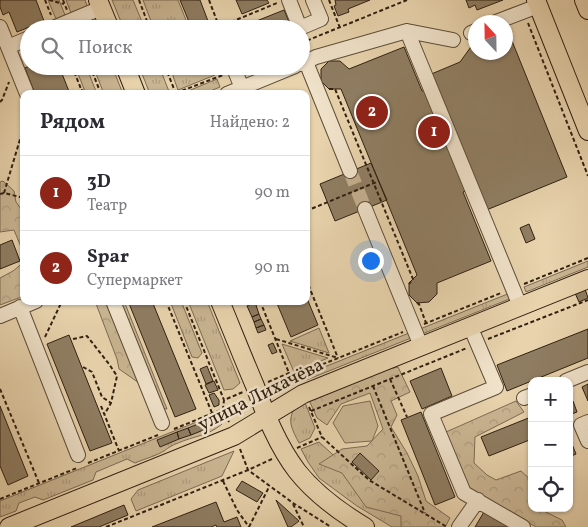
<!DOCTYPE html>
<html lang="ru">
<meta charset="utf-8">
<style>
:root{--surface:#fff;--page:#f2f2f3;--text:#2b2b33;--muted:#7c7c81;--line:#e1e1e2;--accent:#8f2418}
body{margin:0;font-family:Vollkorn,serif;background:var(--page);color:var(--text)}
.controls{position:absolute;right:15px;bottom:15px;display:grid;overflow:hidden;border-radius:10px;box-shadow:0 1px 4px #0004}
.controls button{width:45px;height:45px;display:grid;place-items:center;padding:0;border:0;border-bottom:1px solid var(--line);background:var(--surface);color:var(--text);font:25px sans-serif}
.compass{position:absolute;left:468px;top:15px;width:45px;height:45px;border-radius:50%;background:var(--surface);box-shadow:0 1px 4px #0004;rotate:338deg}
.you{position:absolute;left:370px;top:260px;width:18px;height:18px;margin:-12px;border:4px solid #fff;border-radius:50%;background:#1a73e8;box-shadow:0 0 0 8px #1a73e833}
.badge{display:grid;place-items:center;width:32px;height:32px;border-radius:50%;background:var(--accent);color:#fff;font-size:16px;font-weight:700}
.pin{position:absolute;translate:-50% -50%;border:2px solid #fff;box-shadow:0 1px 5px #0006}
.list{margin:0;padding:0;list-style:none}
h2{display:flex;justify-content:space-between;align-items:center;height:65px;margin:0;padding:0 20px;font-size:21px}
h2 small{font-size:16px;font-weight:400;color:var(--muted)}
.list li{display:grid;grid-template-columns:32px 1fr auto;gap:15px;align-items:center;box-sizing:border-box;height:75px;padding:0 20px;border-top:1px solid var(--line)}
.list b{display:block;font-size:19px;white-space:nowrap}
.list p{margin:0;font-size:16px;white-space:nowrap;color:var(--muted)}
.list em{font-size:16px;font-style:normal;color:var(--muted)}
.icon{flex:none;width:28px;height:28px;fill:none;stroke:currentColor;stroke-width:2;stroke-linecap:round;stroke-linejoin:round}
.map{position:relative;flex:none;width:588px;height:527px;overflow:hidden}
.search{position:absolute;background:var(--surface);box-shadow:0 1px 4px #0004;left:20px;top:20px;width:290px;height:55px;display:flex;align-items:center;gap:12px;box-sizing:border-box;padding:0 18px;border-radius:28px;color:var(--muted);font-size:19px}
.panel{position:absolute;background:var(--surface);box-shadow:0 1px 4px #0004;left:20px;top:90px;width:290px;height:215px;border-radius:10px}
.map>svg:first-child{display:block}
.grass{fill:url(#grass-tufts);stroke:#7c6a52}
.forest{fill:url(#forest-crowns);stroke:#7c6a52}
.park{fill:#c9b592;stroke:#7c6a52}
.building{fill:#8f7d62;stroke:#2f2011}
.lines{fill:none;stroke-linecap:round;stroke-linejoin:round}
.minor-tunnel{stroke:#c3af8e;stroke-width:14;stroke-dasharray:14 7;stroke-linecap:butt}
.minor-casing{stroke:#5d4d38;stroke-width:16}
.major-casing{stroke:#2f2011;stroke-width:20}
.path{stroke:#2f2011;stroke-width:2;stroke-dasharray:4 2.5;stroke-linecap:butt}
.minor{stroke:#f0e2ca;stroke-width:14}
.major{stroke:#e8d3ad;stroke-width:18}
.labels{text-anchor:middle;dominant-baseline:central;stroke-width:5;stroke-linejoin:round;paint-order:stroke}
.street-label{font-size:19px;fill:#2f2011;stroke:#f0e2ca}
</style>
<div class="map">
<svg width="588" height="527" viewBox="0 0 588 527">
<defs>
<pattern id="grass-tufts" width="24" height="20" patternUnits="userSpaceOnUse" patternTransform="scale(1.25)"><rect width="24" height="20" fill="#c9b592"/><path d="M3 7l-1-3M5 7V3M7 7l1-3M15 17l-1-3M17 17v-4M19 17l1-3" fill="none" stroke="#ad9b7d"/></pattern>
<pattern id="forest-crowns" width="20" height="18" patternUnits="userSpaceOnUse" patternTransform="scale(1.25)"><rect width="20" height="18" fill="#c9b592"/><path d="M2 6a3 3 0 1 1 6 0M12 15a3 3 0 1 1 6 0" fill="none" stroke="#ad9b7d"/></pattern>
</defs>
<rect width="100%" height="100%" fill="#e8d3ad"/>
<filter id="stains"><feTurbulence type="fractalNoise" baseFrequency=".004" numOctaves="4"/><feColorMatrix values="0 0 0 0 .2 0 0 0 0 .09 0 0 0 0 .02 0 0 0 .5 -.17"/></filter>
<radialGradient id="worn" r=".72"><stop offset=".6" stop-color="#630" stop-opacity="0"/><stop offset="1" stop-color="#630" stop-opacity=".3"/></radialGradient>
<path class="grass" d="M 48,0 L 59,0 L 65,15 L 62,20 L 56,19 Z
M 66,0 L 85,0 L 87,6 L 81,13 L 71,13 Z
M 112,0 L 133,0 L 145,29 L 124,29 Z
M 143,0 L 178,0 L 186,20 L 182,29 L 154,29 Z
M 75,66 L 86,66 L 97,94 L 86,94 Z
M 93,66 L 112,66 L 123,94 L 104,94 Z
M 139,66 L 159,66 L 170,94 L 150,94 Z
M 176,66 L 212,66 L 215,75 L 178,90 L 173,76 Z
M 217,79 L 220,87 L 203,94 L 181,94 Z
M 588,261 L 588,267 L 526,292 L 524,287 Z
M 510,293 L 512,298 L 422,334 L 420,329 Z
M 170,301 L 181,301 L 202,353 L 198,358 L 192,357 Z
M 188,301 L 207,301 L 240,383 L 233,389 L 224,390 Z
M 319,328 L 329,353 L 290,341 Z
M 409,333 L 411,338 L 304,381 L 300,380 L 302,376 Z
M 282,344 L 328,358 L 294,372 Z
M 304,400 L 315,428 L 310,438 L 299,443 C 296,437 292,430 291,424 C 289,414 296,404 304,400 Z
M 209,417 L 222,424 C 208,436 194,436 178,443 C 173,445 169,447 164,451 C 156,456 144,459 135,463 L 127,459 L 96,472 L 93,480 L 43,500 L 35,497 L 19,503 L 16,511 L 0,517 L 0,501 Z
M 319,442 L 366,485 L 436,527 L 392,527 L 357,506 L 319,478 L 308,462 L 301,449 Z
M 234,451 L 222,476 L 136,511 L 131,499 L 138,490 Z"/>
<path class="forest" d="M 3,181 L 14,191 L 16,202 L 24,213 L 24,261 L 21,247 L 14,230 L 0,232 L 0,182 Z
M 24,262 L 24,296 L 0,305 L 0,278 L 13,271 Z
M 95,301 L 124,301 L 167,409 L 152,408 L 142,385 L 119,369 L 117,359 Z
M 398,367 L 410,392 L 391,401 L 397,415 L 391,427 L 407,453 L 418,476 L 426,501 L 450,518 L 445,527 L 401,527 L 401,516 L 366,507 L 342,473 L 319,464 L 342,449 L 367,446 L 383,429 L 370,393 L 341,404 L 327,425 L 317,418 L 309,400 L 380,371 Z
M 516,401 L 524,412 L 475,437 L 474,463 L 487,475 L 496,480 L 521,471 L 532,481 L 532,508 L 543,508 L 544,511 L 562,520 L 566,527 L 536,527 L 470,489 L 446,432 Z"/>
<path class="park" d="M 370,401 L 378,426 L 372,441 L 345,443 L 333,423 L 343,406 Z"/>
<path class="building" d="M 0,0 L 36,0 L 44,21 L 17,32 L 9,12 L 3,15 L 0,7 Z
M 180,0 L 200,0 L 211,29 L 192,29 Z
M 236,0 L 267,0 L 269,3 L 242,14 Z
M 335,0 L 370,0 L 348,9 L 349,12 L 338,16 L 334,6 L 336,5 Z
M 466,0 L 503,0 L 477,10 L 475,5 L 469,8 Z
M 284,10 L 292,29 L 245,29 L 244,26 Z
M 512,41 L 567,177 L 484,211 L 475,188 L 463,192 L 491,261 L 437,283 L 437,294 L 429,302 L 417,303 L 409,295 L 409,283 L 417,275 L 341,89 L 329,89 L 321,81 L 321,69 L 329,61 L 340,61 L 349,69 L 404,47 L 422,91 L 434,87 L 429,75 L 460,62 L 473,44 L 476,45 L 476,52 L 506,52 L 506,44 Z
M 29,66 L 59,66 L 70,94 L 35,94 L 25,68 Z
M 371,163 L 387,200 L 335,221 L 320,184 Z
M 529,224 L 535,239 L 526,243 L 520,228 Z
M 12,240 L 20,261 L 0,269 L 0,245 Z
M 585,289 L 588,298 L 579,302 L 575,293 Z
M 306,296 L 318,325 L 291,337 L 276,301 L 306,301 Z
M 128,301 L 152,301 L 196,409 L 175,417 Z
M 255,302 L 259,314 L 252,317 L 247,306 Z
M 259,314 L 261,319 L 254,322 L 252,317 Z
M 261,319 L 264,325 L 256,328 L 254,322 Z
M 264,325 L 266,330 L 258,333 L 256,328 Z
M 588,329 L 588,358 L 507,391 L 497,365 Z
M 69,335 L 112,443 L 90,451 L 47,344 Z
M 273,343 L 277,352 L 272,354 L 268,345 Z
M 207,366 L 213,381 L 206,384 L 200,369 Z
M 441,368 L 452,396 L 422,409 L 410,381 Z
M 214,381 L 218,390 L 209,393 L 205,385 Z
M 588,384 L 588,401 L 582,387 Z
M 214,393 L 219,400 L 219,405 L 214,407 L 209,395 Z
M 573,401 L 577,412 L 569,415 L 569,403 Z
M 0,406 L 28,476 L 8,485 L 0,466 Z
M 421,412 L 455,497 L 435,505 L 401,420 Z
M 531,417 L 532,439 L 489,456 L 481,437 Z
M 208,420 L 211,427 L 191,435 L 188,428 Z
M 188,428 L 191,435 L 179,439 L 177,432 Z
M 177,432 L 179,439 L 160,447 L 157,440 Z
M 569,437 L 576,454 L 569,457 Z
M 360,453 L 379,471 L 371,480 L 352,462 Z
M 242,481 L 263,493 L 257,502 L 236,490 Z
M 276,500 L 299,521 L 291,527 L 288,527 Z
M 216,502 L 224,522 L 237,517 L 241,527 L 217,527 L 216,525 L 211,527 L 152,527 Z
M 124,505 L 128,515 L 99,527 L 71,527 Z
M 484,512 L 510,527 L 475,527 Z"/>
<g class="lines">
<path class="minor-tunnel" d="M 350,171 L 365,209"/>
<g class="minor-casing">
<path id="minor" d="M 289,0 L 300,28 L 321,19 L 313,0
M 496,22 L 538,6
M 0,27 L 27,94
M 51,29 L 101,8
M 407,31 L 520,306
M 471,33 L 476,31
M 8,47 L 29,38
M 306,62 L 350,171
M 301,64 L 316,57 L 407,31 L 453,40
M 233,66 L 242,88
M 227,94 L 295,66
M 365,209 L 421,346
M 113,301 L 162,423
M 20,307 L 78,455
M 0,316 L 36,301
M 470,326 L 496,387 L 431,414 L 464,493 L 523,527
M 566,381 L 588,372
M 524,398 L 532,395
M 588,422 L 581,425 L 588,441
M 459,527 L 478,500"/>
</g>
<g class="major-casing">
<path id="major" d="M 98,0 L 110,29
M 536,0 L 588,131
M 584,0 L 588,10
M 125,66 L 136,94
M 220,301 C 232,330 243,358 255,386 C 266,416 278,446 297,471 C 316,495 340,512 365,527
M 9,527 L 234,436 L 303,394 L 588,279"/>
</g>
<path class="path" d="M 45,0 L 51,15
M 49,0 L 64,4
M 63,0 L 67,10
M 139,0 L 150,29
M 209,0 L 220,29
M 329,0 L 340,28
M 528,23 L 588,176
M 219,27 L 277,3
M 301,43 L 407,0
M 72,66 L 83,94
M 90,66 L 101,94
M 165,66 L 176,94
M 74,71 L 85,66
M 329,89 L 335,89 L 413,279 L 409,284
M 81,90 L 95,94
M 176,93 L 223,75
M 0,102 L 2,100 L 9,82
M 4,193 L 24,126
M 0,194 L 4,193 L 24,198
M 306,211 L 379,181
M 306,279 L 338,358
M 524,284 L 588,258
M 166,301 L 212,413
M 184,301 L 224,400
M 260,301 L 289,373
M 417,303 L 419,304 L 426,323
M 424,324 L 501,293
M 45,337 L 62,301
M 73,339 L 87,336 L 109,364 L 117,376 L 111,403 L 104,415
M 276,339 L 338,358
M 488,339 L 588,300
M 83,367 L 92,372 L 102,397 L 111,403
M 390,379 L 407,417
M 268,382 L 289,373 L 296,375 L 403,332
M 373,386 L 425,513
M 0,389 L 39,483
M 101,406 L 119,451
M 309,407 L 322,437 L 369,480 L 447,527
M 223,409 L 229,422
M 311,411 L 467,348
M 174,429 L 223,409 L 224,400 L 243,392
M 297,448 L 322,437
M 240,449 L 248,470 L 293,503 L 331,527
M 88,463 L 158,435
M 223,481 L 237,510 L 249,527
M 0,499 L 77,468
M 293,504 L 304,527
M 106,527 L 248,470 L 272,459
M 249,527 L 269,487"/>
<use href="#minor" class="minor"/>
<use href="#major" class="major"/>
</g>
<g class="labels">
<g class="street-label">
<text transform="translate(261 395) rotate(-27)">улица Лихачёва</text>
</g>
</g>
<rect width="100%" height="100%" filter="url(#stains)"/>
<rect width="100%" height="100%" fill="url(#worn)"/>
</svg>
<div class="controls">
<button>+</button>
<button>−</button>
<button><svg class="icon" aria-label="locate" viewBox="0 0 24 24"><circle cx="12" cy="12" r="6"/><path d="M12 2v4M12 18v4M2 12h4M18 12h4"/></svg></button>
</div>
<svg class="compass" viewBox="-18 -18 36 36"><path d="M0-13l5 13h-10z" fill="#e53935"/><path d="M0 13l5-13h-10z" fill="#7c7c81"/></svg>
<div class="you"></div>
<div class="pin badge" style="left:434px;top:132px">1</div>
<div class="pin badge" style="left:372px;top:112px">2</div>
<div class="search"><svg class="icon" aria-label="search" viewBox="0 0 24 24"><circle cx="10" cy="10" r="6"/><path d="M15 15l6 6"/></svg>Поиск</div>
<section class="panel">
<h2>Рядом<small>Найдено: 2</small></h2>
<ul class="list">
<li><span class="badge">1</span><div><b>3D</b><p>Театр</p></div><em>90 m</em></li>
<li><span class="badge">2</span><div><b>Spar</b><p>Супермаркет</p></div><em>90 m</em></li>
</ul>
</section>
</div>
